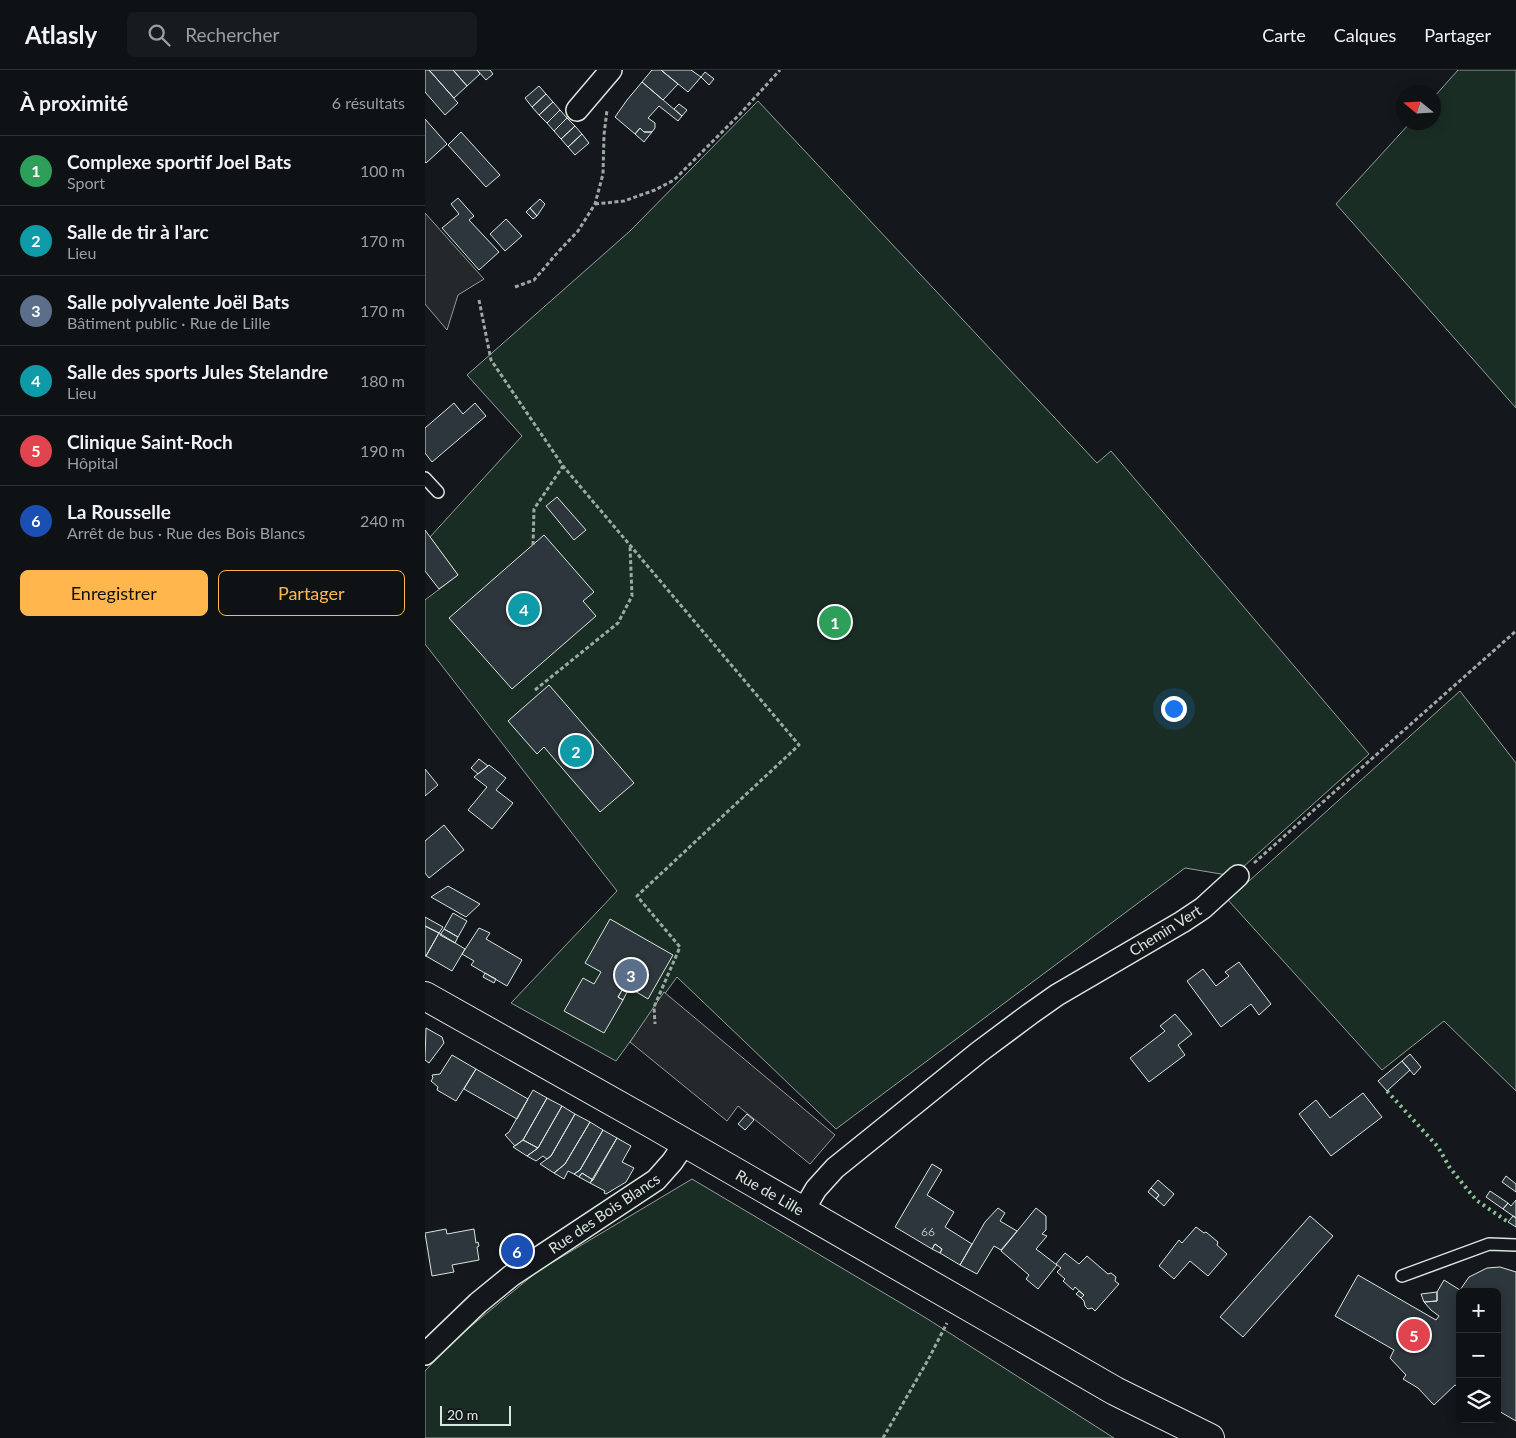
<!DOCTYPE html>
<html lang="fr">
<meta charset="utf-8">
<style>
:root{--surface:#0f1215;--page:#181b1e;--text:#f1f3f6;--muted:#9b9ea0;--line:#2f3234;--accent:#ffb74d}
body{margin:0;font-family:Lato,sans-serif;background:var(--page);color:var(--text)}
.controls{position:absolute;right:15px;bottom:15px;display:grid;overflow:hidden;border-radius:8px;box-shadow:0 2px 12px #0003}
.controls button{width:45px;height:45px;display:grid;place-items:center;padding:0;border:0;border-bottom:1px solid var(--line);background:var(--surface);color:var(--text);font:25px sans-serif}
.compass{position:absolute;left:971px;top:15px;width:45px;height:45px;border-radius:50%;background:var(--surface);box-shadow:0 2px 12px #0003;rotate:288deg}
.scale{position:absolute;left:15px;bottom:12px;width:71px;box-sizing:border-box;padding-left:5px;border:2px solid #d8e6dc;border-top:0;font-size:14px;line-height:18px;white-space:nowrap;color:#d8e6dc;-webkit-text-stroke:4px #14181c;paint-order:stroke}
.you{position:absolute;left:748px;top:638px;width:18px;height:18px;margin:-12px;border:4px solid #fff;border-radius:50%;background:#1a73e8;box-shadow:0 0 0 8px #1a73e833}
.badge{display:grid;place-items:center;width:32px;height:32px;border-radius:50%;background:var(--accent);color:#fff;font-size:16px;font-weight:700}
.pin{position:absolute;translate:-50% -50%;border:2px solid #fff;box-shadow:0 1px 5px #0006}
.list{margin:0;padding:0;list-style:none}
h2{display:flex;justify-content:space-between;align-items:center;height:65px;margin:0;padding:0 20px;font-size:21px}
h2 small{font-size:16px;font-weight:400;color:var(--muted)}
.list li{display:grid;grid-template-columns:32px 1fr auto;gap:15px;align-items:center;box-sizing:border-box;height:70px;padding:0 20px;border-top:1px solid var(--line)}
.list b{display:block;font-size:19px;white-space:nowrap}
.list p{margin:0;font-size:16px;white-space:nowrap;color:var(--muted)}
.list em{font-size:16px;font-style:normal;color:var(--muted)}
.actions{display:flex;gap:10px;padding:15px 20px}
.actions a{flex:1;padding:11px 0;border:1px solid var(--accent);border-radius:8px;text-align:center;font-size:18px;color:var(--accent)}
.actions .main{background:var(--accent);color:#111}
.icon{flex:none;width:28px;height:28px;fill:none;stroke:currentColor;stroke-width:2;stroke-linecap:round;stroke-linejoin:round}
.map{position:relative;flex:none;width:1091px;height:1368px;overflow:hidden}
header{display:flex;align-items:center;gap:30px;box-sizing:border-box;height:70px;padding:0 25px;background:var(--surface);border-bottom:1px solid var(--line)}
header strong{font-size:24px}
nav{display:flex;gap:28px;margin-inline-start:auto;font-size:18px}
.search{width:350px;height:45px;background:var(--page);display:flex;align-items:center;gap:12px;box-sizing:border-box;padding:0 18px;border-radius:8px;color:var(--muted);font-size:19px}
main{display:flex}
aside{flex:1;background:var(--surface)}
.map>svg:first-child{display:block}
.green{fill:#1a2d24;stroke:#939e99}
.parking{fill:#24282b;stroke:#939e99}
.building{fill:#2c363c;stroke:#d8e6dc}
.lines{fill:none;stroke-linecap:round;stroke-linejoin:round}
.service-casing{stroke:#d8e6dc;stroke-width:14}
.minor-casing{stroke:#d8e6dc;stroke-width:24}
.primary-casing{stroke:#d8e6dc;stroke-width:30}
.path{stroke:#9da8a2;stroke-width:3;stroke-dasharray:4 2.5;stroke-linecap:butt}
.service{stroke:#14181c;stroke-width:11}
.minor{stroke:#14181c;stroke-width:21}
.primary{stroke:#14181c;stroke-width:28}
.hedge{stroke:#8ac095;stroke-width:4;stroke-dasharray:2.5 4;stroke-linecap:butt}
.labels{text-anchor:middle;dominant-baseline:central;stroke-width:4;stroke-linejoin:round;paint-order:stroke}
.number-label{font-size:12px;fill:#adbab4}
.street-label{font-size:15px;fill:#d8e6dc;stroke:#14181c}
</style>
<header>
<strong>Atlasly</strong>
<div class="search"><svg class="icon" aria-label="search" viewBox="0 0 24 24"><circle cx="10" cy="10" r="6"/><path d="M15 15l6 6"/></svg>Rechercher</div>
<nav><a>Carte</a><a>Calques</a><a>Partager</a></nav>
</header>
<main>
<aside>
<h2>À proximité<small>6 résultats</small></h2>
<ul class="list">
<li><span class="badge" style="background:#2e9e5b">1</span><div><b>Complexe sportif Joel Bats</b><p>Sport</p></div><em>100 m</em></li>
<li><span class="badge" style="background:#0f9aa8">2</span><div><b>Salle de tir à l'arc</b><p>Lieu</p></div><em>170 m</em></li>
<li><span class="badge" style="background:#5c6f8a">3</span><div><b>Salle polyvalente Joël Bats</b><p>Bâtiment public · Rue de Lille</p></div><em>170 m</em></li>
<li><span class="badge" style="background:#0f9aa8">4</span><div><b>Salle des sports Jules Stelandre</b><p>Lieu</p></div><em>180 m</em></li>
<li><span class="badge" style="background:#e0444e">5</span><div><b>Clinique Saint-Roch</b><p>Hôpital</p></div><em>190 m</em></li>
<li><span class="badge" style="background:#1a4fb4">6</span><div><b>La Rousselle</b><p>Arrêt de bus · Rue des Bois Blancs</p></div><em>240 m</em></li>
</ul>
<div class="actions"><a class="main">Enregistrer</a><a>Partager</a></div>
</aside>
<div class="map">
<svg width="1091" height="1368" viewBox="0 0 1091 1368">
<rect width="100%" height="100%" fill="#14181c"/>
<path class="green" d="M 1033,0 L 1091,0 L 1091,338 L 911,134 L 985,53 L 1008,52 L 1009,27 Z
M 333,31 L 672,393 L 686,381 L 944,684 L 808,806 L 760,798 L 411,1059 L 252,907 L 191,991 L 86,933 L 192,821 L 0,574 L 0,530 L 33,505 L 5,467 L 97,366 L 42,305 L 205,161 Z
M 1035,621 L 1091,693 L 1091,1021 L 1019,951 L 957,1000 L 803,830 Z
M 267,1109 L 501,1248 L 689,1368 L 0,1368 L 0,1301 L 29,1270 L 113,1201 Z"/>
<path class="parking" d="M 0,143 L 59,209 L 33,225 L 22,260 L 0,234 Z
M 239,922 L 410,1065 L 385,1094 L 313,1036 L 302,1051 L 205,972 Z"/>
<path class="building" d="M 0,0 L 4,0 L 33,33 L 20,45 L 0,22 Z
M 4,0 L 28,0 L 42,16 L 29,28 Z
M 28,0 L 52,0 L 55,4 L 42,16 Z
M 52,0 L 65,0 L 68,4 L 61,10 Z
M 227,0 L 236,0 L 253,14 L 238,30 L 217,12 Z
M 236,0 L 266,0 L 276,7 L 263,22 Z
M 280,2 L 289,9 L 284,15 L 276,7 Z
M 217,12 L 257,46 L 253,51 L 234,36 L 223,48 L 230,53 L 230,58 L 227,62 L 219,62 L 215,58 L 210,64 L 190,47 L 202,30 Z
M 114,16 L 121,24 L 107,37 L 100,28 Z
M 121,24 L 128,32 L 114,45 L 107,37 Z
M 128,32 L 135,40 L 122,53 L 114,45 Z
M 254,34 L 262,40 L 257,46 L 249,39 Z
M 135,40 L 142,48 L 129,61 L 122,53 Z
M 142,48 L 150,56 L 136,69 L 129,61 Z
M 0,49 L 22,74 L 1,93 L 0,92 Z
M 150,56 L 157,64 L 143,77 L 136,69 Z
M 215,58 L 219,62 L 227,62 L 219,72 L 210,64 Z
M 36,62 L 75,105 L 61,117 L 23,75 Z
M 157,64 L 164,73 L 150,85 L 143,77 Z
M 33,128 L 49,146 L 44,150 L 74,182 L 54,200 L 17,158 L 34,144 L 26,134 Z
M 115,129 L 120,134 L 112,146 L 105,138 Z
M 105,138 L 112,146 L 108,149 L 101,142 Z
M 81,149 L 97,166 L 80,181 L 65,164 Z
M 29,333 L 38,344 L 50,333 L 61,346 L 7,392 L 0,383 L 0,358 Z
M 132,427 L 161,460 L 149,470 L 121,436 Z
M 0,460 L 33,505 L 14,519 L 0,501 Z
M 119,465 L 169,522 L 158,531 L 171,546 L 87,619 L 24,548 Z
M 124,615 L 209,713 L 175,742 L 119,677 L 112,684 L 83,651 Z
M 54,689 L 63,696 L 53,704 L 46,698 Z
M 64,695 L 81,708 L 71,720 L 88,733 L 67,759 L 43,740 L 62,717 L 49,707 Z
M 0,699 L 13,715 L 0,726 Z
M 19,755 L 39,780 L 4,808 L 0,803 L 0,771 Z
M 23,816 L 55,834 L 41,847 L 6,827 Z
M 28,843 L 42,851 L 33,867 L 19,859 Z
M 0,847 L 18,857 L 14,863 L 0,856 Z
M 185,849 L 248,885 L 223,929 L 200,915 L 193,927 L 198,930 L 179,963 L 139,941 L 158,908 L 169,914 L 176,902 L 160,893 Z
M 0,856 L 14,863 L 1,886 L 0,886 Z
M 54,858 L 65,863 L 61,869 L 97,890 L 82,916 L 46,895 L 49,891 L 37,884 Z
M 19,859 L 33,867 L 30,873 L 15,865 Z
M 14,863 L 40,879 L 27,901 L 1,886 Z
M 814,892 L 846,934 L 834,945 L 826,934 L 796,957 L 762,911 L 778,899 L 791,916 L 804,906 L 800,902 Z
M 60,903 L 71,909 L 69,913 L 58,907 Z
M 200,915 L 204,918 L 198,930 L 193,927 Z
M 750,944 L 767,964 L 753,975 L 760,985 L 724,1012 L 705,988 L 740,961 L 735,956 Z
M 1,958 L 17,967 L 19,973 L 4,993 L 0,990 Z
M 985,984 L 996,997 L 989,1005 L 977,991 Z
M 27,985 L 51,999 L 31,1031 L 12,1020 L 13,1017 L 6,1011 L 8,1008 L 7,1005 L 15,1004 Z
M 977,991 L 985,1000 L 962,1021 L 953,1011 Z
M 51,999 L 103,1029 L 92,1049 L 39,1019 Z
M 108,1020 L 122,1028 L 98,1070 L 90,1076 L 80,1065 L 84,1062 Z
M 938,1023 L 957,1047 L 906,1086 L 874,1044 L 891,1030 L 905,1048 Z
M 122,1028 L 137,1036 L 113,1078 L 98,1070 Z
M 137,1036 L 150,1044 L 126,1086 L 122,1089 L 118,1086 L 111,1091 L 102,1086 L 113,1078 Z
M 150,1044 L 165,1052 L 140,1094 L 129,1103 L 115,1094 L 126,1086 Z
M 322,1044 L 329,1050 L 320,1060 L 313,1054 Z
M 165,1052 L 178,1060 L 155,1100 L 149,1104 L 143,1101 L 139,1109 L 129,1103 L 140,1094 Z
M 178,1060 L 192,1068 L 168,1110 L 157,1103 L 154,1107 L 149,1104 L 155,1100 Z
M 192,1068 L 206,1076 L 197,1092 L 209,1098 L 201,1112 L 181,1124 L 179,1123 L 180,1121 L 165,1113 Z
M 98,1070 L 113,1078 L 102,1086 L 88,1077 Z
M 507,1094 L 517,1100 L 502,1125 L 529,1142 L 520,1157 L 547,1174 L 535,1195 L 515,1183 L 517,1179 L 510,1174 L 507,1179 L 470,1157 Z
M 157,1103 L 168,1110 L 165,1113 L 154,1107 Z
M 1081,1106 L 1091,1114 L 1091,1122 L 1077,1112 Z
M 733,1110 L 749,1124 L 739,1136 L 731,1129 L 734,1125 L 726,1118 Z
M 726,1118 L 734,1125 L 731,1129 L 723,1122 Z
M 1065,1121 L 1083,1133 L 1078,1139 L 1061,1127 Z
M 1091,1130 L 1091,1148 L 1078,1139 L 1083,1133 L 1086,1136 Z
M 573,1138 L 580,1143 L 575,1151 L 592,1161 L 576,1180 L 569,1176 L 552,1204 L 535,1195 L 560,1152 Z
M 611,1138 L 621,1146 L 621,1160 L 617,1164 L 622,1166 L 611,1179 L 632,1195 L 613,1219 L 601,1209 L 604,1205 L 576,1181 Z
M 885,1146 L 908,1166 L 818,1267 L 795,1247 Z
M 1088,1146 L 1091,1148 L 1091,1157 L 1083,1152 Z
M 771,1157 L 779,1163 L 781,1162 L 793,1172 L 792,1175 L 802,1184 L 783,1206 L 765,1191 L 749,1209 L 734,1196 L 754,1170 L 757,1173 Z
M 21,1159 L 22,1164 L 49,1159 L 51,1173 L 53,1172 L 54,1176 L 52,1177 L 54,1190 L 27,1195 L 29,1202 L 7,1206 L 0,1163 Z
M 510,1174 L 517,1179 L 515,1183 L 507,1179 Z
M 640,1183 L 654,1194 L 662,1186 L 683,1204 L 686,1203 L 691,1207 L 690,1211 L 694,1214 L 670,1241 L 667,1238 L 663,1239 L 660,1236 L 659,1231 L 656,1228 L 659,1225 L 650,1217 L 648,1220 L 638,1211 L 640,1209 L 632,1202 L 636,1198 L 631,1194 Z
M 1075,1197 L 1091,1202 L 1091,1351 L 1072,1340 L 1072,1222 L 1035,1222 L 1035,1318 L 1030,1315 L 1009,1335 L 993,1318 L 978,1309 L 981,1305 L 965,1288 L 969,1280 L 910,1246 L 933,1205 L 1011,1250 L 1014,1246 L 1006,1240 L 999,1232 L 1012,1231 L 1012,1222 L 1019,1210 L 1035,1220 L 1044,1207 L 1062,1198 Z
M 654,1221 L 659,1225 L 656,1228 L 651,1224 Z
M 1012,1222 L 1012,1231 L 999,1232 L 996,1224 Z"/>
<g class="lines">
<g class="service-casing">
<path id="service" d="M 0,408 L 13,422
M 977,1206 L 1064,1174 L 1091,1175"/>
</g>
<g class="minor-casing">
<path id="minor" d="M 152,40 L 186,0
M 378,1141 L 391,1119 L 410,1098 L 554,982 L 605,944 L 632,925 L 757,852 L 778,838 L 813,806
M 0,1284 L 53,1233 L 86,1206 L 231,1110 L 247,1092 L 260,1073"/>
</g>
<g class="primary-casing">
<path id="primary" d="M 0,926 L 229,1055 L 690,1321 L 785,1368"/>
</g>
<path class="path" d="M 170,134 L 199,131 L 230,120 L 249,110 L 314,45 L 355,0
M 90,217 L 109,210 L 133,182 L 153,161 L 170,134 L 178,104 L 179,65 L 182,40
M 54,230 L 66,290 L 138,396 L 374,675 L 212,826 L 255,877 L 229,937 L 230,954
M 108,475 L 109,439 L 138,396
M 110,620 L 193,553 L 207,526 L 205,476
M 829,793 L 1091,561
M 458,1368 L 503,1290 L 522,1253"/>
<use href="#service" class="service"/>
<use href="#minor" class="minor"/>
<use href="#primary" class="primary"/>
<path class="hedge" d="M 962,1021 L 1013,1077 L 1025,1098 L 1051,1130 L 1083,1152"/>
</g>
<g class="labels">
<g class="number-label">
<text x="503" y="1161">66</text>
</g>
<g class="street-label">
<text transform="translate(740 860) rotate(-32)">Chemin Vert</text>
<text transform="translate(345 1122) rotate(30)">Rue de Lille</text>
<text transform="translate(179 1143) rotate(-34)">Rue des Bois Blancs</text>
</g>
</g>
</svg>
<div class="controls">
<button>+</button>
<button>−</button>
<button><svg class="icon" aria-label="layers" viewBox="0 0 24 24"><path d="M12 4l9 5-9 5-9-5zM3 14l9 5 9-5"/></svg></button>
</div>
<svg class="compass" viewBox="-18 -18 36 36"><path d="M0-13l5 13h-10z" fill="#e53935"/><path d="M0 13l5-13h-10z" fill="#9b9ea0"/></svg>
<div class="scale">20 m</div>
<div class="you"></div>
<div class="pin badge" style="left:410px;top:552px;background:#2e9e5b">1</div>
<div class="pin badge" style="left:151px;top:681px;background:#0f9aa8">2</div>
<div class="pin badge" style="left:206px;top:905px;background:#5c6f8a">3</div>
<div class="pin badge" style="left:99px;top:539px;background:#0f9aa8">4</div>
<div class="pin badge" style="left:989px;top:1265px;background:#e0444e">5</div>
<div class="pin badge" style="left:92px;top:1181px;background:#1a4fb4">6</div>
</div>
</main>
